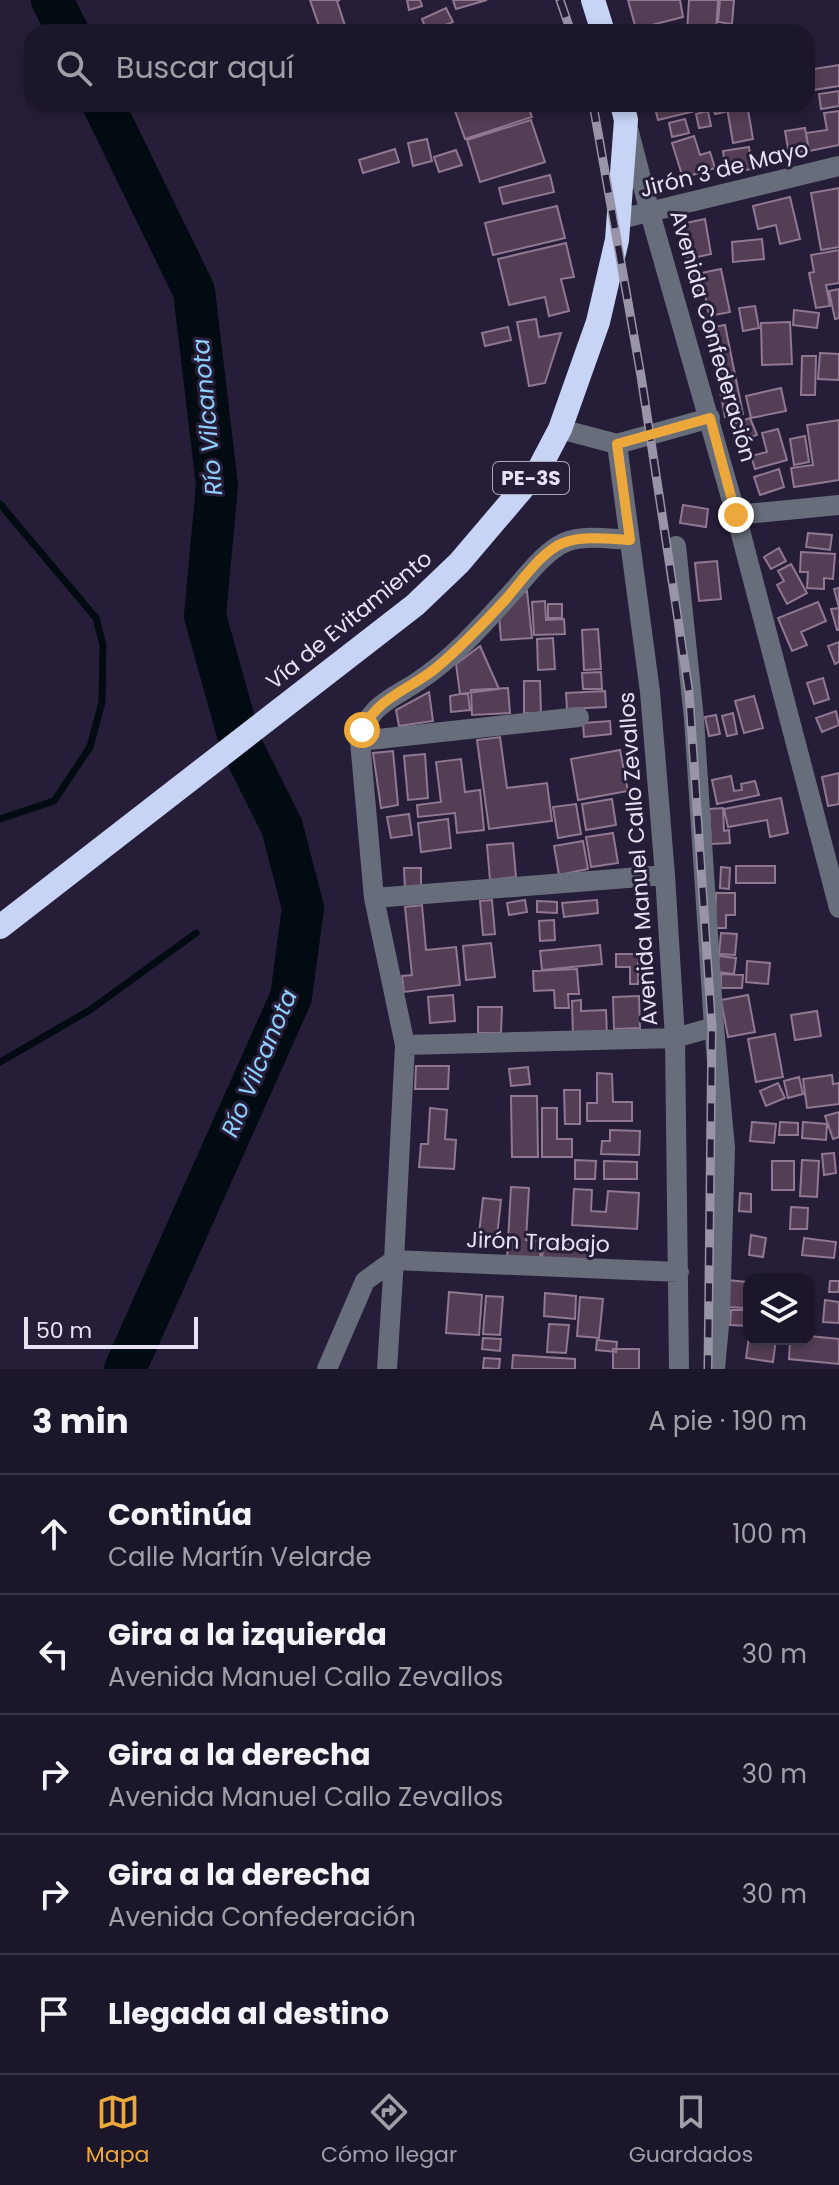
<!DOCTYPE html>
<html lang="es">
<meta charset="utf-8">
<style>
:root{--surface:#1c162a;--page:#292336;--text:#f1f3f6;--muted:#a09fa8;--line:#3a3547;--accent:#eda83b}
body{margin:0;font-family:Poppins,sans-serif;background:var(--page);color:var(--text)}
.controls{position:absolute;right:24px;bottom:24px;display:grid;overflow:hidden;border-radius:16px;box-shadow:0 4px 12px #0003}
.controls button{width:72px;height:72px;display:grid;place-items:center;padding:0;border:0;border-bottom:2px solid var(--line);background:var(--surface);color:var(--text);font:40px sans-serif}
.scale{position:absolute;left:24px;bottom:20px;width:174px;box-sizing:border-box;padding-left:8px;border:4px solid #e6e2f3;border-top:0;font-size:22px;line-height:28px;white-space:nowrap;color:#e6e2f3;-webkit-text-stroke:6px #261e38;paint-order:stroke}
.stop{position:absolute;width:24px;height:24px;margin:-18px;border:6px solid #eda83b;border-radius:50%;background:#fff}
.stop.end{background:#eda83b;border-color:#fff;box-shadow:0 2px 8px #0008}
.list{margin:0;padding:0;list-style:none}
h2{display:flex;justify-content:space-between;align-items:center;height:104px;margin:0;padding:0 32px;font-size:34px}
h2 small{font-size:26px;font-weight:400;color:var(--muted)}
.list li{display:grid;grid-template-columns:52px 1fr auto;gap:24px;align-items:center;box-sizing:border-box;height:120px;padding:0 32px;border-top:2px solid var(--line)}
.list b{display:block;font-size:30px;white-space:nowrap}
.list p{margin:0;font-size:26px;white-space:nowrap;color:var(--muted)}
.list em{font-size:26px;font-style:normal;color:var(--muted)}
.icon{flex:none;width:44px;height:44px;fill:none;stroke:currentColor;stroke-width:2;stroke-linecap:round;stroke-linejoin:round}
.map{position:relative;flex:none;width:839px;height:1369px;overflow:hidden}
.search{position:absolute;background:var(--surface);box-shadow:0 4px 12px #0003;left:24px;right:24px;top:24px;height:88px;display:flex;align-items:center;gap:20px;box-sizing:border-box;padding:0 28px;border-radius:24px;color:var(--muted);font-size:30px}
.sheet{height:704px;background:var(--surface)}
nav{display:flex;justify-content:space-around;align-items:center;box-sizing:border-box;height:112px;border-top:2px solid var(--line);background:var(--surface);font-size:22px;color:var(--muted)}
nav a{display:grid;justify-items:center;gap:4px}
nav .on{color:var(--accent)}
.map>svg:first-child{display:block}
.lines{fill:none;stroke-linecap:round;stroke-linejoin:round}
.stream{stroke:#020a12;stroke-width:7}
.river{stroke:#020a12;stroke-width:42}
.building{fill:#543e55;stroke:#907792;stroke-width:2}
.minor{stroke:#676d7a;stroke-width:20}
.highway{stroke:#c7d4f6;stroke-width:24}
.rail-casing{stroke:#9994a8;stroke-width:9}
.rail{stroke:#261e38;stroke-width:6;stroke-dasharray:18;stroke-linecap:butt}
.route{stroke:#eda83b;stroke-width:10}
.labels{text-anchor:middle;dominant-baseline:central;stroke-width:6;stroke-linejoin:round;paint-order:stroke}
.shield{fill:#261e38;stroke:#aca7bb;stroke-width:2}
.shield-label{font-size:20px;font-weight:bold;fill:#e6e2f3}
.street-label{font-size:22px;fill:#e6e2f3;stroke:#261e38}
.water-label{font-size:24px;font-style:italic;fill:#8ecffe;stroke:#261e38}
</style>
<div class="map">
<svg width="839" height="1369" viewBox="0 0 839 1369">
<rect width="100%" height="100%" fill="#261e38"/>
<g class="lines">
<path class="stream" d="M 0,504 L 96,618 L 103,645 L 102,702 L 90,747 L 54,801 L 0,819
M 0,1062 L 90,1010 L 196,933"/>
<path class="river" d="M 52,0 L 68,32
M 103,104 L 194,291 L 217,485 L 205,616 L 241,745 L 282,827 L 303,908 L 291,997 L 125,1369"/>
</g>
<path class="building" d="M 310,0 L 340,0 L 337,1 L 347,32 L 321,32 Z
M 407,0 L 420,0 L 422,6 L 409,10 Z
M 453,0 L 487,0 L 456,9 Z
M 628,0 L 680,0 L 683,17 L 636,29 Z
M 689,0 L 718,0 L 716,32 L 687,32 Z
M 720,0 L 734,0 L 732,24 L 718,22 Z
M 446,8 L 453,22 L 427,32 L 422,19 Z
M 672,27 L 673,32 L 647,32 Z
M 839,65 L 839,86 L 807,91 L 807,70 Z
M 839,91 L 839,106 L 821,109 L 819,94 Z
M 432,104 L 454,104 L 435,111 Z
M 476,104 L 527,104 L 532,117 L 465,139 L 455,111 Z
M 654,104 L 697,104 L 699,110 L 658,120 Z
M 712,104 L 723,104 L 725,112 L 715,114 Z
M 747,104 L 753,139 L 733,143 L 727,108 Z
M 708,111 L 711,126 L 699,128 L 696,114 Z
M 839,111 L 839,145 L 809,151 L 806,133 L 827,130 L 824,113 Z
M 685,119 L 689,133 L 672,137 L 669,123 Z
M 531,120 L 545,162 L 480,182 L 467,140 Z
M 805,128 L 809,151 L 789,154 L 785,131 Z
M 694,136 L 700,155 L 710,152 L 715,168 L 683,178 L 672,143 Z
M 427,139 L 432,161 L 413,166 L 408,143 Z
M 749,147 L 752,169 L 726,173 L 723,151 Z
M 395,149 L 399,162 L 363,173 L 359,160 Z
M 456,150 L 462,165 L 439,172 L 434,157 Z
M 550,175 L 554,192 L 503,204 L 499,188 Z
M 839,188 L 839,247 L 821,250 L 811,193 Z
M 790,197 L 800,239 L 780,244 L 776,225 L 758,229 L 753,206 Z
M 557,206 L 565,238 L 493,255 L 485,223 Z
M 705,219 L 711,254 L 688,259 L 681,224 Z
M 762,239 L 764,259 L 733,262 L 732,242 Z
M 566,243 L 574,277 L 561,279 L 569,311 L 549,316 L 545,297 L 509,305 L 498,259 Z
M 839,250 L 839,283 L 826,285 L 830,306 L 816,308 L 809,273 L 814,272 L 811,255 Z
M 721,269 L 730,312 L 709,316 L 704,289 L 694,291 L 691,275 Z
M 839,289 L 839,318 L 835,319 L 829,291 Z
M 755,306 L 759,328 L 743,331 L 739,308 Z
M 794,310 L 819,313 L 817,328 L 793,325 Z
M 536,319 L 539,337 L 561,333 L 545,383 L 529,386 L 517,322 Z
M 790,322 L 792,364 L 762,365 L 761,323 Z
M 725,325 L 743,414 L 725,417 L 708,328 Z
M 508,327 L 511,340 L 485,346 L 482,333 Z
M 820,353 L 839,354 L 839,380 L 818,379 Z
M 802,356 L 816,356 L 815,395 L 801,395 Z
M 781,388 L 786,411 L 751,418 L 746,396 Z
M 750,418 L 757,435 L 742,440 L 735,423 Z
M 839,420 L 839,480 L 794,487 L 791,468 L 813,465 L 807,425 Z
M 778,429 L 787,460 L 755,469 L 751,456 L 767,452 L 762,433 Z
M 805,436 L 809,462 L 794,465 L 790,439 Z
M 779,469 L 784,487 L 760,495 L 754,477 Z
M 683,505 L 708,509 L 706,527 L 680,523 Z
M 808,533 L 832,535 L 830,550 L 806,547 Z
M 779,548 L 786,561 L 771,569 L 764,557 Z
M 801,552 L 835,554 L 833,579 L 824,578 L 824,589 L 807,588 L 808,572 L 800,572 Z
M 717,561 L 721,599 L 699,601 L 695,563 Z
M 791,564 L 807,593 L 787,604 L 777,585 L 784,581 L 778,571 Z
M 839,588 L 839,630 L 837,630 L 831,609 L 839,608 L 834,589 Z
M 527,591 L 532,638 L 501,640 L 499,615 L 523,592 Z
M 545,601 L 546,620 L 564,619 L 565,634 L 534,635 L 532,602 Z
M 818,602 L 826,621 L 801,632 L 807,645 L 792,651 L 778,618 Z
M 548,604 L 562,604 L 562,618 L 548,618 Z
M 598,629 L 601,669 L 584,670 L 582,630 Z
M 553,638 L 555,669 L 538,670 L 537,639 Z
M 839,642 L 839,662 L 835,664 L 828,646 Z
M 480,646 L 499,689 L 460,694 L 456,664 Z
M 601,672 L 602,689 L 583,689 L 582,673 Z
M 823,678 L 829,699 L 814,704 L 807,683 Z
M 524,681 L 540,681 L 541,713 L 524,713 Z
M 508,688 L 510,713 L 472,715 L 471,690 Z
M 605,691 L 606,707 L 567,709 L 566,693 Z
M 429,692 L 433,721 L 399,726 L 396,710 Z
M 460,694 L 468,694 L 470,710 L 451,712 L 450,696 Z
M 754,696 L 763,728 L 744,733 L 735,701 Z
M 836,711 L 839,725 L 822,732 L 816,718 Z
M 733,713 L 737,734 L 727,736 L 722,716 Z
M 716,715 L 720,734 L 709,736 L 705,717 Z
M 610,721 L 611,734 L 584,737 L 583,723 Z
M 500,737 L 507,788 L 547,783 L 552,821 L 489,829 L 477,740 Z
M 620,750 L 628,791 L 578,800 L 571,759 Z
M 393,751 L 398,805 L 381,808 L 373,753 Z
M 425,754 L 428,798 L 408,800 L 404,756 Z
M 461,759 L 465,792 L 480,790 L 484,830 L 457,833 L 455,813 L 418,817 L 417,805 L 441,802 L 436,762 Z
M 839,773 L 839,804 L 828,806 L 822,777 Z
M 731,776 L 734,791 L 742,790 L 741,784 L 755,781 L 759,795 L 717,804 L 712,780 Z
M 781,798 L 788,833 L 770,837 L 767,820 L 728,827 L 724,809 Z
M 612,799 L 616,825 L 586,830 L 582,804 Z
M 576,804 L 581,834 L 558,838 L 553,807 Z
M 723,808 L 724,831 L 729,830 L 730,843 L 711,844 L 709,809 Z
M 409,814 L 412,835 L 391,838 L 387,817 Z
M 448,819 L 451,848 L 421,852 L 418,823 Z
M 613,833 L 618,863 L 591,867 L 586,837 Z
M 583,841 L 588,869 L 559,875 L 554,846 Z
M 513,843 L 516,877 L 490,880 L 487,845 Z
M 736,866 L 775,866 L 775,883 L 736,883 Z
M 721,867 L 730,868 L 729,889 L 720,888 Z
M 404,868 L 421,868 L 421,889 L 405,889 Z
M 716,893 L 735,893 L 735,915 L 726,915 L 726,928 L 715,928 Z
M 492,900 L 495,934 L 483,935 L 480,901 Z
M 525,900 L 527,912 L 509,915 L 507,903 Z
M 597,900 L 598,913 L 564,917 L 562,903 Z
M 537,901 L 557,902 L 557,913 L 537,912 Z
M 422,905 L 426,950 L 456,947 L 460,985 L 404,992 L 402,976 L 412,975 L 405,907 Z
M 554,920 L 555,940 L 540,941 L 539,921 Z
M 721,933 L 737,934 L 735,955 L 719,954 Z
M 491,943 L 495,977 L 466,980 L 463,946 Z
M 600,945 L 602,964 L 542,970 L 540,951 Z
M 616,954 L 638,954 L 638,984 L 630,984 L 630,967 L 616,967 Z
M 719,956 L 736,958 L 734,974 L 717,972 Z
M 747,961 L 770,963 L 768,984 L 746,982 Z
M 577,969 L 579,994 L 568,994 L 569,1008 L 555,1008 L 554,990 L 534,991 L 533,971 Z
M 721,974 L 743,975 L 742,988 L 721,988 Z
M 453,995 L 455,1021 L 430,1023 L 428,997 Z
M 748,995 L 755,1032 L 728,1037 L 721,1000 Z
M 639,996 L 640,1028 L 614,1029 L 613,997 Z
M 581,1000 L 581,1011 L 606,1010 L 607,1035 L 573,1037 L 572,1001 Z
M 478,1007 L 502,1007 L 501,1033 L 478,1033 Z
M 817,1011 L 821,1036 L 795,1040 L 791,1015 Z
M 775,1034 L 783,1077 L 756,1082 L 748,1039 Z
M 416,1066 L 449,1066 L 448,1089 L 415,1089 Z
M 528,1067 L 530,1084 L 511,1086 L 509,1069 Z
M 597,1073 L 612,1074 L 613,1102 L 632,1102 L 632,1121 L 587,1121 L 587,1103 L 597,1103 Z
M 832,1075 L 833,1084 L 839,1083 L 839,1104 L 807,1108 L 803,1079 Z
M 799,1077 L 803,1094 L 788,1098 L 784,1081 Z
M 778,1083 L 785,1098 L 766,1106 L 760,1091 Z
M 564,1090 L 580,1090 L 580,1124 L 565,1124 Z
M 511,1096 L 537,1096 L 538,1157 L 512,1157 Z
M 430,1108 L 447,1110 L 445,1139 L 456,1140 L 454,1169 L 419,1167 L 421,1144 L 428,1144 Z
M 542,1108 L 557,1108 L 557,1139 L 572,1139 L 572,1157 L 542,1157 Z
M 839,1112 L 839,1137 L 833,1139 L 825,1116 Z
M 752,1122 L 776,1124 L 774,1143 L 750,1141 Z
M 780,1122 L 798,1123 L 798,1135 L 779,1135 Z
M 803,1122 L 827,1124 L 826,1140 L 802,1138 Z
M 610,1130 L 640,1131 L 639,1155 L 601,1154 L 602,1141 L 610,1141 Z
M 834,1153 L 836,1173 L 824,1175 L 822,1154 Z
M 575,1160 L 596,1161 L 595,1179 L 575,1179 Z
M 802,1160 L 819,1161 L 817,1197 L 800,1196 Z
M 604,1161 L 637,1162 L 637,1179 L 604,1179 Z
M 772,1161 L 794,1161 L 794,1190 L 772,1190 Z
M 511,1187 L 529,1188 L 526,1240 L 541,1241 L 540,1261 L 507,1259 Z
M 574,1189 L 592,1190 L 591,1211 L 606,1212 L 608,1191 L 639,1193 L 637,1229 L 572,1225 Z
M 740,1193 L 751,1194 L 751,1212 L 739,1211 Z
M 483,1198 L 501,1200 L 496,1245 L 478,1243 Z
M 791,1207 L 808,1208 L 807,1229 L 790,1229 Z
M 751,1235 L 766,1238 L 763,1257 L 749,1255 Z
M 804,1238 L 836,1242 L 834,1258 L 802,1255 Z
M 543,1242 L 594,1245 L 593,1265 L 542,1263 Z
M 728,1280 L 746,1282 L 744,1308 L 727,1307 Z
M 830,1281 L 839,1281 L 839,1292 L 829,1292 Z
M 449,1292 L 482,1295 L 479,1335 L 446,1333 Z
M 545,1293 L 576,1296 L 575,1319 L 544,1316 Z
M 486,1296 L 503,1297 L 500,1335 L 483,1334 Z
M 580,1297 L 603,1299 L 599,1338 L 577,1336 Z
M 825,1300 L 839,1302 L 839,1323 L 823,1322 Z
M 731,1310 L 749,1310 L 749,1326 L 730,1325 Z
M 549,1324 L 569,1325 L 566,1353 L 547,1352 Z
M 749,1336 L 749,1339 L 776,1339 L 773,1362 L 746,1358 Z
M 809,1336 L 839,1339 L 839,1364 L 789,1359 L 790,1339 L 809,1339 Z
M 483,1338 L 501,1339 L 500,1351 L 482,1349 Z
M 597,1340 L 617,1342 L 616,1352 L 596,1350 Z
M 613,1349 L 639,1349 L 639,1369 L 613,1369 Z
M 513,1355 L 575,1359 L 575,1369 L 512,1369 Z
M 484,1358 L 500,1359 L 499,1369 L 483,1368 Z"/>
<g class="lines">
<path class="minor" d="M 629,132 L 650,213 L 736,515 L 839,908
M 620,219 L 839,166
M 560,429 L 617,444
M 736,515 L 839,505
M 676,546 L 694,719 L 714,1027 L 725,1148 L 720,1314 L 715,1369
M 360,741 L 579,717
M 374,898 L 665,875
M 405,1045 L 675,1038 L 714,1027
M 394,1260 L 679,1272
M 327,1369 L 365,1281 L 394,1260
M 387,1369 L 394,1260 L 405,1045 L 374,898 L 360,741 C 367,706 391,699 417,682 C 455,657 485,622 515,589 C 528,574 541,557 558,546 C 577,533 608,539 630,540
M 679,1369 L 675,1038 L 665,875 L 650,692 L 617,444 L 710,418"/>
<path class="highway" d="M 593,0 L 603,32
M 0,927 L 415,605 L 459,563 L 539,469 L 560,429 L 598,322 L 617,240 L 626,120 L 622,104"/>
<g class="rail-casing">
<path id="rail" d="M 560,0 L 571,32
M 593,104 L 641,376 L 689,692 L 712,1028 L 708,1369"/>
</g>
<use href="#rail" class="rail"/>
</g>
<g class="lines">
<path class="route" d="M 362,730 C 378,697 409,690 436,668 C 461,647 484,623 506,599 C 521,582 542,551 563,543 C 583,535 609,539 630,540 L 617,444 L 710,418 L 736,515"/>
</g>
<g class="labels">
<rect class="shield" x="493" y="462" width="76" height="32" rx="6"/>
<g class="shield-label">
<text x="531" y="478">PE-3S</text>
</g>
<g class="street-label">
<text transform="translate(724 169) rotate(-14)">Jirón 3 de Mayo</text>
<text transform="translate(713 336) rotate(74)">Avenida Confederación</text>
<text transform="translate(349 620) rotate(-39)">Vía de Evitamiento</text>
<text transform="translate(638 859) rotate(-94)">Avenida Manuel Callo Zevallos</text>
<text transform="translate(538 1242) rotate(2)">Jirón Trabajo</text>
</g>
<g class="water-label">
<text transform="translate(207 417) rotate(-95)">Río Vilcanota</text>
<text transform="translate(259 1063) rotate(-67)">Río Vilcanota</text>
</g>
</g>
</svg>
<div class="controls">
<button><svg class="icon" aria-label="layers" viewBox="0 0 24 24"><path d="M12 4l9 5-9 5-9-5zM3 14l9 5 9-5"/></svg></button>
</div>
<div class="scale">50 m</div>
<div class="stop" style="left:362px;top:730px"></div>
<div class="stop end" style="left:736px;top:515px"></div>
<div class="search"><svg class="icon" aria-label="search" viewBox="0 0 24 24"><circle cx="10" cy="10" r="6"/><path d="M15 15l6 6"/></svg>Buscar aquí</div>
</div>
<section class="sheet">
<h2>3 min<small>A pie · 190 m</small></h2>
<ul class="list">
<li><svg class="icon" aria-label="ahead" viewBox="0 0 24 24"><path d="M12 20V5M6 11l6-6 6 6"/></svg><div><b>Continúa</b><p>Calle Martín Velarde</p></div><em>100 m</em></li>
<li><svg class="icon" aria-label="left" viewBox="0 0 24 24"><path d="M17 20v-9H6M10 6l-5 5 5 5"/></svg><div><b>Gira a la izquierda</b><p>Avenida Manuel Callo Zevallos</p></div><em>30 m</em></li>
<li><svg class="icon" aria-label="right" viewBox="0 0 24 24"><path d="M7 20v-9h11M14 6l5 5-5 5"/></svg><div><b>Gira a la derecha</b><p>Avenida Manuel Callo Zevallos</p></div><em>30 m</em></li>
<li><svg class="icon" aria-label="right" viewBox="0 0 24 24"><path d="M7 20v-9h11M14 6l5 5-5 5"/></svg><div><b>Gira a la derecha</b><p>Avenida Confederación</p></div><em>30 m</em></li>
<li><svg class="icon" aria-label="arrive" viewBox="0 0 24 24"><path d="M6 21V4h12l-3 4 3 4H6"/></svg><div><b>Llegada al destino</b></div></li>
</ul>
</section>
<nav>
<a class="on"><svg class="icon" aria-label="map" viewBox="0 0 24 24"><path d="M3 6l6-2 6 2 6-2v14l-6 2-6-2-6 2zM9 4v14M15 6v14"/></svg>Mapa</a>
<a><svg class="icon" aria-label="directions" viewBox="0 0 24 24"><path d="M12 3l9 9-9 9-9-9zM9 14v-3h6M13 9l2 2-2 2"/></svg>Cómo llegar</a>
<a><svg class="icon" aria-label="saved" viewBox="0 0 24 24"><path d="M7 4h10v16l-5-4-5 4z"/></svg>Guardados</a>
</nav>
